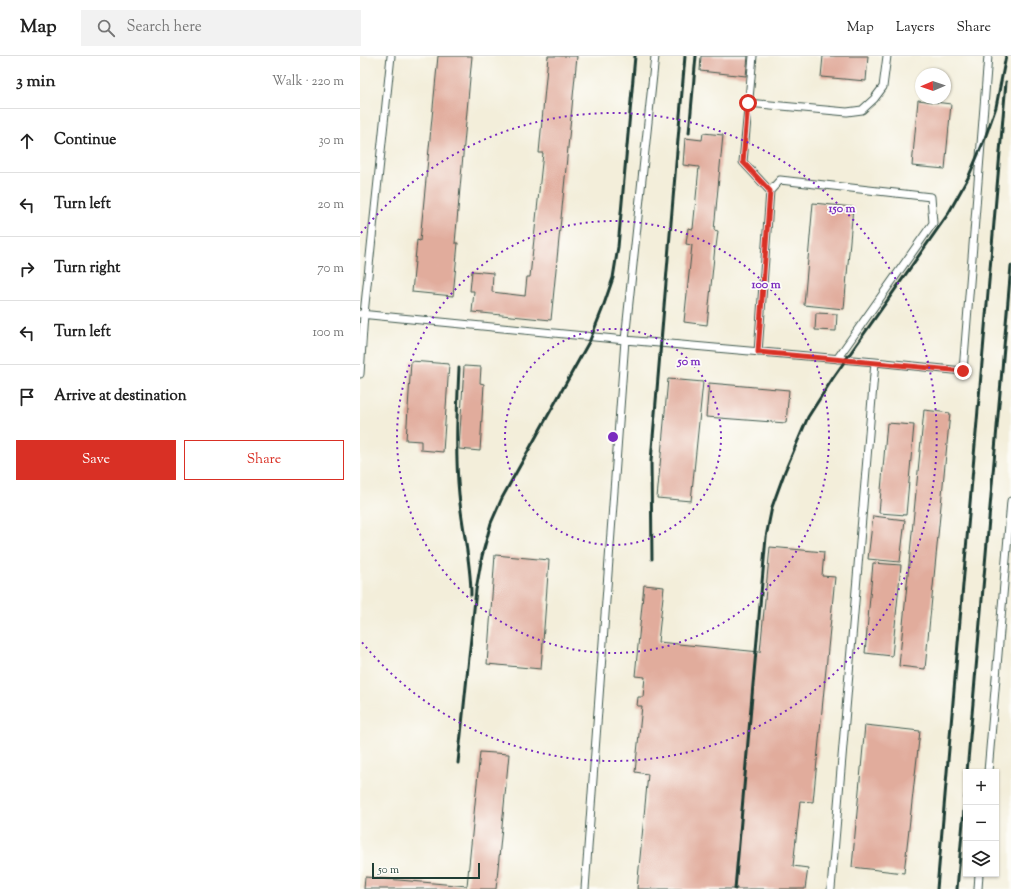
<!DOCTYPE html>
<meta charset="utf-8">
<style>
:root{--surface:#fff;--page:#f2f2f2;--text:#222;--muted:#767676;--line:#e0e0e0;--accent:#d93025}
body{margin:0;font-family:"Sorts Mill Goudy",serif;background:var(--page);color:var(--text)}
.controls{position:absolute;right:12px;bottom:12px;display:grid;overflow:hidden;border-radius:0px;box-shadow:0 1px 3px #0004}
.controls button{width:36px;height:36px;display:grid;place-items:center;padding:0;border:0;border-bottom:1px solid var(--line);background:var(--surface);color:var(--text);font:20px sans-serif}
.compass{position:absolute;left:555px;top:12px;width:36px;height:36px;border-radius:50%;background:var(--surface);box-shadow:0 1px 3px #0004;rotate:268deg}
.scale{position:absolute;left:12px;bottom:10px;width:108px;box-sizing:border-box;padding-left:4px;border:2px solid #1f3d34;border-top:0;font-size:11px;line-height:14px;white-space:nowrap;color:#1f3d34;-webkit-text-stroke:3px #fdfcf7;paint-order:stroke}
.stop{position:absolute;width:12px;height:12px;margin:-9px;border:3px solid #d93025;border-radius:50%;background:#fff}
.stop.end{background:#d93025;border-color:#fff;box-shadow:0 1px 4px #0008}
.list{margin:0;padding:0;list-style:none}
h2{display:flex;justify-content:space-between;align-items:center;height:52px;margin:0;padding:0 16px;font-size:17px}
h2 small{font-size:13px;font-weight:400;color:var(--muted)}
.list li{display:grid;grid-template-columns:26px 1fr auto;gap:12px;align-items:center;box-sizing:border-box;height:64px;padding:0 16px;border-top:1px solid var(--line)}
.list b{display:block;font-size:15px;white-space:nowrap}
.list em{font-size:13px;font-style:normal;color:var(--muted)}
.actions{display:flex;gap:8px;padding:12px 16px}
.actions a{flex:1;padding:9px 0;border:1px solid var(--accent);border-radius:0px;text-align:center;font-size:14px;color:var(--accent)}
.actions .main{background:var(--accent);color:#fff}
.icon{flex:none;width:22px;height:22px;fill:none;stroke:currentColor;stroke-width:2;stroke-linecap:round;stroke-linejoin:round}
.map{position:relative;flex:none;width:651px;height:833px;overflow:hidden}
header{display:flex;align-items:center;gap:24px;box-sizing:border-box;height:56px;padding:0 20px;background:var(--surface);border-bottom:1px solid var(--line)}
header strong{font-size:19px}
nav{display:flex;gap:22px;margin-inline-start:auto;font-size:14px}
.search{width:280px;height:36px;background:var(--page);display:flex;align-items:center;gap:10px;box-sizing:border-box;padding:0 14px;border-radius:0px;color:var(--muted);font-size:15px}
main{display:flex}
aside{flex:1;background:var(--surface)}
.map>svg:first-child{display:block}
.building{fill:#e1ac9c}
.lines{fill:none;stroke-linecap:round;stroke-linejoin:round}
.lane-casing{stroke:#3f584d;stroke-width:9}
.lane{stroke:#fff;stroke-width:7}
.rail{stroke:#1f3d34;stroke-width:3}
.route{stroke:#d93025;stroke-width:5}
.ring{fill:none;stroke:#7b2cbf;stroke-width:2;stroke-dasharray:2 4}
.centre{fill:#7b2cbf;stroke:#fdfcf7;stroke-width:2}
.ring-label{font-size:12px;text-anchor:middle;font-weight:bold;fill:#7b2cbf;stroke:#fdfcf7;stroke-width:3.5;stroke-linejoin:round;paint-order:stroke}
</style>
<header>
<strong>Map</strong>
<div class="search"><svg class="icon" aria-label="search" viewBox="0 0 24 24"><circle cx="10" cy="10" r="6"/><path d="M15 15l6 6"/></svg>Search here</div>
<nav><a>Map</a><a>Layers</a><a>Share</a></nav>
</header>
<main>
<aside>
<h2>3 min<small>Walk · 220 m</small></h2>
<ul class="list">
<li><svg class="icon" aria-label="ahead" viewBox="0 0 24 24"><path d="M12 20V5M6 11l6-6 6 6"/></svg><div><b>Continue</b></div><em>30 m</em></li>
<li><svg class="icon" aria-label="left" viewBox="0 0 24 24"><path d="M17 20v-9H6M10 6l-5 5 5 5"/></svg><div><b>Turn left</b></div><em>20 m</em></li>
<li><svg class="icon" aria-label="right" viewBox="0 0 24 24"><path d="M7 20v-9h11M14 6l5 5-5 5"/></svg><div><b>Turn right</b></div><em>70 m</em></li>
<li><svg class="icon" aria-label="left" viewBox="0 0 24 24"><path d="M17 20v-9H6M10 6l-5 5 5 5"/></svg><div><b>Turn left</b></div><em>100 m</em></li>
<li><svg class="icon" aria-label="arrive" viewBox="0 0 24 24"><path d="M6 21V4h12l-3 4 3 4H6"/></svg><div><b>Arrive at destination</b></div></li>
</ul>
<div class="actions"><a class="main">Save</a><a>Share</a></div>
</aside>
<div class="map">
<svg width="651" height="833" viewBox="0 0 651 833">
<rect width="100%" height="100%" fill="#fdfcf7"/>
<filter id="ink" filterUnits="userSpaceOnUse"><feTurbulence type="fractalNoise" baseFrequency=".025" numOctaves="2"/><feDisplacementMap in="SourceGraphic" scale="8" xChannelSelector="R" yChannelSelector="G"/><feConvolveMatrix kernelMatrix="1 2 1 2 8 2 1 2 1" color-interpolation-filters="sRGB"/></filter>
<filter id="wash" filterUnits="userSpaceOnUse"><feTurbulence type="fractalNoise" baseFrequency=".012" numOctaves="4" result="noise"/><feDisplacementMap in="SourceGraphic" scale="16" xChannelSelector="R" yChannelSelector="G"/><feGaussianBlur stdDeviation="0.9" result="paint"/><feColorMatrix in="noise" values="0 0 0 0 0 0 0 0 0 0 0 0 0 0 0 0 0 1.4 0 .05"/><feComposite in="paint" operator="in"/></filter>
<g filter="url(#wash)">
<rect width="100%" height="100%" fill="#f3eeda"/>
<g id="blocks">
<path class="building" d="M 78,0 L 112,0 L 95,187 L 98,187 L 93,240 L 52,236 L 57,184 L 60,185 Z
M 188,0 L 217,0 L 191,264 L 112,256 L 114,235 L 110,235 L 112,215 L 133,217 L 132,236 L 165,240 L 167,221 L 170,221 L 183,97 L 179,97 Z
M 341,0 L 388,0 L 386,20 L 340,15 Z
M 463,0 L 508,0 L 506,25 L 461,21 Z
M 558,44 L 591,48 L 585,113 L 552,110 Z
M 343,77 L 363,79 L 354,174 L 358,175 L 356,191 L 355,191 L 347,269 L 324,266 L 332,189 L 326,188 L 328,172 L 333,173 L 339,111 L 323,109 L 325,82 L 342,84 Z
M 453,147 L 493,151 L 484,253 L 444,249 Z
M 456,257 L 477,258 L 476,275 L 455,274 Z
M 51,305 L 89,308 L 83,396 L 61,394 L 61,385 L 46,384 Z
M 104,310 L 121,311 L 120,327 L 124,328 L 120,395 L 99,393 Z
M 308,323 L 343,326 L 331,445 L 297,442 Z
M 349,327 L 429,334 L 426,367 L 346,361 Z
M 564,354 L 590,357 L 565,613 L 539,610 Z
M 527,367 L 554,369 L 546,459 L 519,457 Z
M 513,460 L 545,464 L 540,506 L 508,503 Z
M 410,491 L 464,496 L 462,520 L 475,521 L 453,746 L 440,745 L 434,801 L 433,810 L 448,812 L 445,833 L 277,833 L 288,718 L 275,716 L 282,650 L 277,650 L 278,641 L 283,641 L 285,621 L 275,620 L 284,529 L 304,531 L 298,586 L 400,596 Z
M 135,499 L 189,504 L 181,613 L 127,608 Z
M 513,507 L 541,509 L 532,600 L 505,597 Z
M 505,669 L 560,675 L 544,817 L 492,811 Z
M 120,696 L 149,698 L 136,833 L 4,833 L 5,821 L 107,830 Z"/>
</g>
</g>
<g filter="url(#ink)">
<use href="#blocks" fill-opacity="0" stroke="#3f584d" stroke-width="1"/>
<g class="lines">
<g class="lane-casing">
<path id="lane" d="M 393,0 L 383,106 L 410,135
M 388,47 L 487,56 L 502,54 L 514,43 L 523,31 L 527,0
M 0,258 L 265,284 L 515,306 L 603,315 L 628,0
M 398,296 L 410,135 L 420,124 L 571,141 L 573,167 L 477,303
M 0,318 L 4,258 L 31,0
M 628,716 L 651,445
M 225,833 L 265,284 L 295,0
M 471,833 L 515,306
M 618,833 L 619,818"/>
</g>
<use href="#lane" class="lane"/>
<path class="rail" d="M 329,77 L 336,0
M 99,312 C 97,355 95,396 99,438 C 102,472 111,505 111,539
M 292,503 L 291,405 L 325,0
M 98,707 L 116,534 L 122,500 L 131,467 L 142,442 L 230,284 L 242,254 L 253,222 L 258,191 L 275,0
M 607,716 L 651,210
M 375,833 L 406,481 L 412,451 L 425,415 L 448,361 L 473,322 L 588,158 L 608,122 L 625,82 L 636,51 L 646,0
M 577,833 L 646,26
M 597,833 L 606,732"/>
</g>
</g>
<g class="lines" filter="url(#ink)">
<path class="route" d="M 388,47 L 383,106 L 410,135 L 398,296 L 603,315"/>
</g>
<g class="ring">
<circle cx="253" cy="381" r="108"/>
<circle cx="253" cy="381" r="216"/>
<path d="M1 177A324 324 0 1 1 1 585"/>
</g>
<circle cx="253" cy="381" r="6" class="centre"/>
<g class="ring-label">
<text x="482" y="156">150 m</text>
<text x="406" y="232">100 m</text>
<text x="329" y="309">50 m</text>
</g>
</svg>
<div class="controls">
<button>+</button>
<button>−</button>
<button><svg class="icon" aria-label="layers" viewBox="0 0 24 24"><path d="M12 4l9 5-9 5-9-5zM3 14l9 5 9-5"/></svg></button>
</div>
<svg class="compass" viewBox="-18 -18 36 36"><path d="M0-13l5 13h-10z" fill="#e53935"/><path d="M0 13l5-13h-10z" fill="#767676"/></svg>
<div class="scale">50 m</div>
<div class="stop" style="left:388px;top:47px"></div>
<div class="stop end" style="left:603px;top:315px"></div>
</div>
</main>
